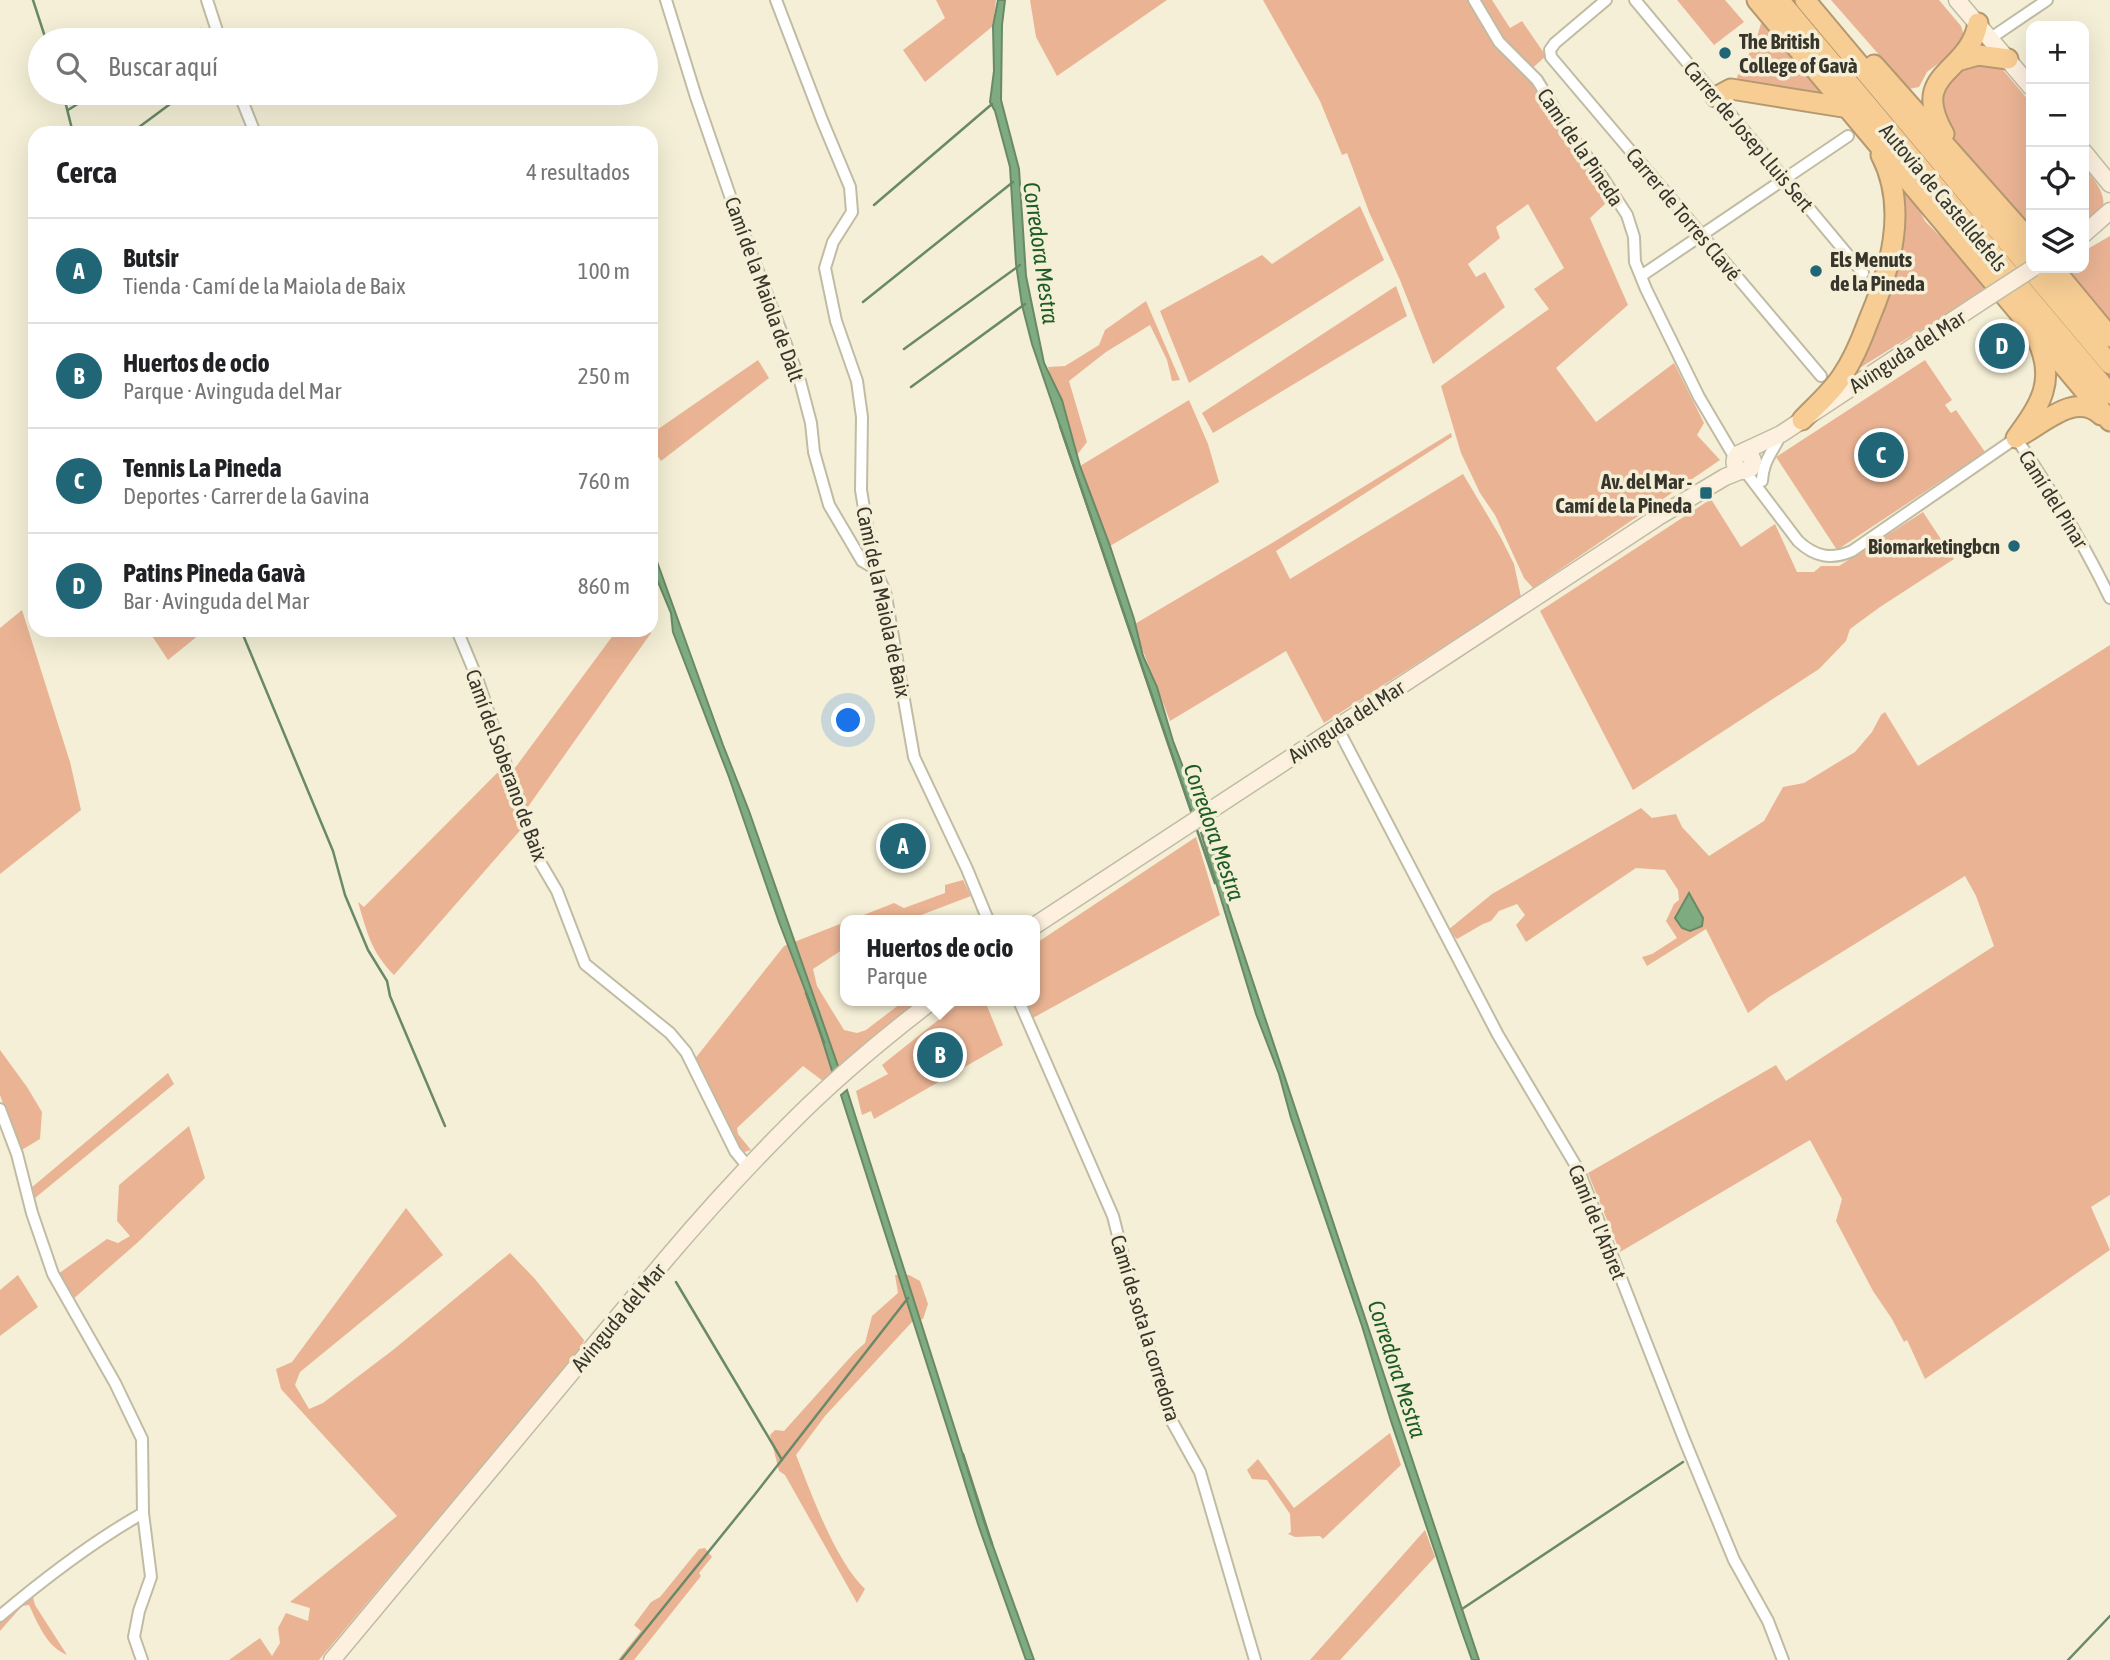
<!DOCTYPE html>
<html lang="es">
<meta charset="utf-8">
<style>
:root{--surface:#fff;--page:#f6f6f6;--text:#202124;--muted:#757577;--line:#e0e0e0;--accent:#206676}
body{margin:0;font-family:"Asap Condensed",sans-serif;background:var(--page);color:var(--text)}
.controls{position:absolute;right:21px;top:21px;display:grid;overflow:hidden;border-radius:14px;box-shadow:0 7px 28px #0002}
.controls button{width:63px;height:63px;display:grid;place-items:center;padding:0;border:0;border-bottom:2px solid var(--line);background:var(--surface);color:var(--text);font:35px sans-serif}
.you{position:absolute;left:849px;top:721px;width:24px;height:24px;margin:-18px;border:5px solid #fff;border-radius:50%;background:#1a73e8;box-shadow:0 0 0 10px #1a73e833}
.badge{display:grid;place-items:center;width:46px;height:46px;border-radius:50%;background:var(--accent);color:#fff;font-size:23px;font-weight:700}
.pin{position:absolute;translate:-50% -50%;border:4px solid #fff;box-shadow:0 2px 7px #0006}
.popup{position:absolute;left:840px;top:915px;width:200px;height:91px;box-sizing:border-box;display:grid;place-content:center;border-radius:14px;background:var(--surface);filter:drop-shadow(0 2px 5px #0005);font-size:23px;white-space:nowrap;color:var(--muted)}
.popup b{font-size:26px;color:var(--text)}
.popup::after{content:'';position:absolute;left:50%;top:100%;margin-left:-14px;border:14px solid transparent;border-top-color:var(--surface)}
.list{margin:0;padding:0;list-style:none}
h2{display:flex;justify-content:space-between;align-items:center;height:91px;margin:0;padding:0 28px;font-size:30px}
h2 small{font-size:23px;font-weight:400;color:var(--muted)}
.list li{display:grid;grid-template-columns:46px 1fr auto;gap:21px;align-items:center;box-sizing:border-box;height:105px;padding:0 28px;border-top:2px solid var(--line)}
.list b{display:block;font-size:26px;white-space:nowrap}
.list p{margin:0;font-size:23px;white-space:nowrap;color:var(--muted)}
.list em{font-size:23px;font-style:normal;color:var(--muted)}
.icon{flex:none;width:38px;height:38px;fill:none;stroke:currentColor;stroke-width:2;stroke-linecap:round;stroke-linejoin:round}
.map{position:relative;flex:none;width:2110px;height:1660px;overflow:hidden}
.search{position:absolute;background:var(--surface);box-shadow:0 7px 28px #0002;left:28px;top:28px;width:630px;height:77px;display:flex;align-items:center;gap:18px;box-sizing:border-box;padding:0 24px;border-radius:38px;color:var(--muted);font-size:26px}
.panel{position:absolute;background:var(--surface);box-shadow:0 7px 28px #0002;left:28px;top:126px;width:630px;height:511px;border-radius:21px}
.map>svg:first-child{display:block}
.green{fill:#eab494}
.water{fill:#7eac80;stroke:#698967;stroke-width:2}
.lines{fill:none;stroke-linecap:round;stroke-linejoin:round}
.stream{stroke:#698967;stroke-width:2.5}
.street-casing{stroke:#c0bca3;stroke-width:14}
.secondary-casing{stroke:#c0bca3;stroke-width:19}
.highway-casing{stroke:#b49870;stroke-width:23}
.street{stroke:#fff;stroke-width:10}
.secondary{stroke:#fdf0df;stroke-width:16}
.highway{stroke:#f7cd94;stroke-width:19}
.secondary-bridge-casing{stroke:#c0bca3;stroke-width:19;stroke-linecap:butt}
.secondary-bridge{stroke:#fdf0df;stroke-width:16}
.poi-dot{fill:#206676;stroke:#f4efd6;stroke-width:2.5}
.labels{text-anchor:middle;dominant-baseline:central;stroke-width:7;stroke-linejoin:round;paint-order:stroke}
.poi-label{font-size:21px;font-weight:bold;fill:#38362c;stroke:#f4efd6;text-anchor:start}
.street-label{font-size:21px;fill:#38362c;stroke:#f4efd6}
.water-label{font-size:23px;font-style:italic;fill:#1d5d25;stroke:#f4efd6}
</style>
<div class="map">
<svg width="2110" height="1660" viewBox="0 0 2110 1660">
<rect width="100%" height="100%" fill="#f4efd6"/>
<path class="green" d="M 936,0 L 996,0 L 993,26 L 925,82 L 903,50 L 945,18 Z
M 1030,0 L 1167,0 L 1057,76 L 1036,37 Z
M 1263,0 L 1492,0 L 1510,28 L 1522,21 L 1546,56 L 1528,72 L 1588,168 L 1605,204 L 1590,218 L 1628,305 L 1556,368 L 1596,422 L 1674,363 L 1704,423 L 1697,435 L 1720,460 L 1533,588 L 1524,578 L 1495,515 L 1480,493 L 1461,453 L 1441,386 L 1549,309 L 1534,289 L 1564,268 L 1528,204 L 1496,227 L 1500,238 L 1468,264 L 1476,277 L 1485,272 L 1505,307 L 1433,364 L 1400,280 L 1369,212 L 1347,153 L 1342,155 L 1320,101 Z
M 1677,0 L 1725,0 L 1744,22 L 1714,45 Z
M 1831,0 L 1939,0 L 1961,26 L 1965,39 L 1951,54 L 1927,72 L 1919,87 L 1909,89 Z
M 1763,17 L 1828,95 L 1738,84 L 1737,77 L 1756,40 Z
M 1972,64 L 1994,65 L 2003,70 L 2031,103 L 2031,234 C 2012,210 1937,130 1939,103 C 1941,83 1957,72 1972,64 Z
M 2084,166 C 2092,177 2110,197 2101,211 C 2097,216 2089,221 2084,226 Z
M 1899,179 L 1911,194 L 1925,221 L 1990,287 L 1858,369 Z
M 1360,206 L 1384,260 L 1189,383 L 1160,311 L 1262,255 L 1272,264 Z
M 2110,236 L 2110,328 L 2060,268 L 2084,268 L 2084,251 Z
M 1396,286 L 1407,316 L 1213,433 L 1202,413 Z
M 1146,301 L 1180,380 L 1172,381 L 1167,360 L 1150,325 L 1106,352 L 1069,381 L 1087,442 L 1077,455 L 1067,437 L 1048,367 L 1065,366 L 1099,345 L 1105,330 Z
M 758,360 L 769,378 L 661,461 L 651,447 L 651,434 Z
M 1925,360 L 1952,400 L 1945,405 L 1951,413 L 1956,410 L 1985,452 L 1837,550 L 1776,457 Z
M 1189,400 L 1208,444 L 1219,482 L 1110,546 L 1080,466 Z
M 1451,433 L 1452,437 L 1276,551 L 1290,579 L 1463,474 L 1501,538 L 1514,564 L 1521,597 L 1324,723 L 1286,651 L 1170,721 L 1133,625 L 1272,543 Z
M 1711,499 L 1741,547 L 1775,524 L 1797,572 L 1814,572 L 1821,566 L 1839,566 L 1923,512 L 1954,559 L 1880,607 L 1850,629 L 1846,641 L 1819,669 L 1633,790 L 1540,611 Z
M 22,610 L 70,762 L 81,810 L 0,874 L 0,628 Z
M 148,630 L 205,630 L 168,660 Z
M 617,630 L 649,630 L 651,633 L 525,811 L 512,772 Z
M 2110,645 L 2110,1195 L 2091,1207 L 2110,1250 L 1925,1379 L 1907,1340 L 1904,1342 L 1892,1319 L 1873,1291 L 1836,1221 L 1842,1199 L 1810,1140 L 1620,1252 L 1588,1173 L 1776,1065 L 1786,1081 L 1994,946 L 1976,896 L 1965,876 L 1769,997 L 1748,1013 L 1706,929 L 1647,966 L 1642,957 L 1652,954 L 1677,938 L 1666,921 L 1674,904 L 1679,900 L 1678,890 L 1665,870 L 1636,868 L 1526,942 L 1516,925 L 1525,915 L 1517,904 L 1499,911 L 1491,921 L 1483,924 L 1457,939 L 1448,930 L 1492,894 L 1641,808 L 1652,818 L 1676,814 L 1682,827 L 1709,856 L 1764,821 L 1783,787 L 1804,783 L 1855,752 L 1872,732 L 1881,715 L 1885,712 L 1918,766 Z
M 502,768 L 524,826 L 394,975 C 371,952 367,932 358,902 L 364,907 Z
M 1196,837 L 1220,915 L 1031,1019 L 1023,1001 L 1034,1001 L 1035,944 Z
M 963,880 L 971,896 L 908,920 L 851,920 L 894,903 L 904,908 L 945,893 L 945,885 Z
M 845,922 L 845,948 L 813,969 L 817,986 L 844,1030 L 857,1033 L 866,1030 L 904,1001 L 917,1001 L 823,1081 L 803,1066 L 737,1128 L 738,1134 L 751,1150 L 741,1153 L 694,1060 L 784,946 Z
M 962,1001 L 985,1001 L 1003,1045 L 874,1119 L 871,1111 L 862,1115 L 856,1091 L 888,1074 L 882,1065 Z
M 0,1050 L 27,1087 L 42,1112 L 40,1139 L 20,1151 L 0,1095 Z
M 168,1073 L 174,1084 L 35,1198 L 31,1188 Z
M 189,1126 L 205,1178 L 137,1243 L 72,1300 L 58,1274 L 107,1239 L 118,1243 L 130,1236 L 117,1221 L 119,1185 Z
M 406,1208 L 443,1255 L 300,1372 L 295,1385 L 309,1409 L 323,1403 L 393,1350 L 510,1253 L 535,1279 L 584,1340 L 582,1347 L 319,1660 L 229,1660 L 260,1638 L 272,1656 L 280,1643 L 278,1628 L 286,1613 L 308,1621 L 310,1608 L 290,1602 L 397,1516 L 281,1389 L 276,1369 L 292,1362 Z
M 18,1275 L 38,1307 L 0,1336 L 0,1290 Z
M 895,1275 L 909,1275 L 920,1281 L 928,1304 L 923,1319 L 912,1322 L 825,1416 L 796,1455 C 812,1495 835,1560 865,1589 L 857,1603 L 785,1475 L 779,1471 L 770,1435 L 775,1430 L 784,1431 L 855,1352 L 865,1343 L 872,1316 L 898,1293 Z
M 1390,1433 L 1401,1465 L 1323,1539 L 1320,1536 L 1295,1537 L 1288,1534 L 1291,1532 L 1290,1514 L 1267,1480 L 1252,1479 L 1247,1470 L 1258,1459 L 1294,1508 Z
M 1425,1530 L 1435,1557 L 1340,1660 L 1310,1660 Z
M 705,1548 L 712,1557 L 699,1573 L 701,1576 L 634,1660 L 618,1660 L 641,1631 L 634,1625 L 651,1602 L 660,1597 L 699,1549 Z
M 32,1593 L 35,1605 L 67,1655 C 47,1647 38,1624 29,1605 L 22,1606 L 0,1631 L 0,1620 Z"/>
<path class="water" d="M 998,0 L 1005,0 L 1002,25 L 1001,100 L 1019,169 L 1026,276 L 1044,363 L 1062,400 L 1080,466 L 1110,546 L 1134,619 L 1143,656 L 1157,687 L 1173,741 L 1199,809 L 1192,813 L 1032,344 L 1022,305 L 1016,264 L 1010,167 L 995,111 L 990,102 L 994,71 L 993,26 Z
M 651,545 L 723,745 L 749,811 L 839,1069 L 833,1074 L 814,1013 L 779,922 L 729,777 L 673,632 L 671,613 L 651,565 Z
M 1207,829 L 1229,910 L 1479,1660 L 1472,1660 L 1461,1629 L 1391,1421 L 1362,1326 L 1291,1118 L 1279,1074 L 1256,1014 L 1201,833 Z
M 1689,893 L 1703,918 L 1702,926 L 1690,931 L 1682,928 L 1675,918 Z
M 847,1090 L 985,1524 L 1034,1660 L 1026,1660 L 979,1527 L 841,1095 Z"/>
<g class="lines">
<path class="stream" d="M 33,0 L 46,40
M 182,40 L 201,29
M 63,93 L 73,133
M 68,110 L 95,93
M 131,133 L 185,93
M 874,205 L 992,104
M 863,302 L 1013,182
M 904,349 L 1020,265
M 911,387 L 1025,304
M 1060,426 L 1192,814
M 241,630 L 333,851 L 345,895 L 368,950 L 387,981 L 390,996 L 445,1126
M 1196,827 L 1215,883
M 806,993 L 824,1043
M 676,1282 L 782,1460
M 963,1454 L 992,1544
M 1462,1609 L 1683,1462
M 621,1660 L 756,1493 L 908,1298
M 2068,1660 L 2110,1616"/>
<g class="street-casing">
<path id="street" d="M 207,0 L 220,40
M 666,0 L 696,97 L 737,216 L 800,381 L 811,423 L 814,452 L 829,505 L 862,561 L 874,568
M 776,0 L 822,120 L 850,187 L 852,212 L 833,242 L 825,268 L 836,321 L 857,381 L 862,417 L 861,490 L 874,568 L 885,591 L 914,757 L 967,869 L 988,920
M 1474,0 L 1499,42 L 1537,80 L 1570,134 L 1603,178 L 1627,215 L 1634,237 L 1635,262 L 1646,289 L 1699,397 L 1735,458
M 1606,0 L 1555,43 L 1550,50 L 1551,57 L 1821,376
M 1635,0 L 1863,273
M 1991,38 L 2047,0
M 239,93 L 255,133
M 1641,276 L 1848,136
M 1745,471 L 1798,541 C 1815,557 1831,560 1852,551 L 2016,438 C 2051,490 2083,542 2110,598
M 1762,481 C 1763,460 1773,452 1781,434
M 457,630 L 477,678 L 537,857 L 557,891 L 585,964 L 670,1033 L 686,1052 L 735,1151 L 748,1167
M 1337,727 L 1498,1035 L 1579,1171 L 1684,1439 L 1734,1560 L 1768,1621 L 1783,1660
M 1019,1001 L 1113,1216 L 1132,1291 L 1169,1416 L 1200,1472 L 1255,1660
M 0,1109 L 17,1154 L 32,1213 L 53,1274 L 115,1383 L 142,1439 L 143,1513 L 151,1577 L 139,1611 L 134,1637 L 142,1660
M 0,1616 C 45,1578 92,1542 143,1513"/>
</g>
<g class="secondary-casing">
<path id="secondary" d="M 1957,0 L 2031,87
M 2084,152 L 2110,184
M 2084,234 L 2110,211
M 1743,452 L 1751,456 L 1753,461 L 1751,468 L 1743,471 C 1734,469 1732,461 1738,454 L 1781,434 L 1979,303
M 1034,926 L 1658,517 L 1725,477 L 1740,471
M 332,1660 L 666,1259 C 704,1214 744,1170 786,1128 C 831,1082 881,1040 932,1001"/>
</g>
<g class="highway-casing">
<path id="highway" d="M 1757,0 L 2110,421
M 1779,0 L 2110,394
M 1805,0 L 2110,364
M 1957,61 L 1978,55 L 2008,59
M 1874,65 L 2031,242
M 1716,97 L 1731,89 L 1849,108
M 1944,134 C 1908,71 1969,75 1978,23
M 2053,268 L 2110,337
M 1802,420 C 1815,406 1831,393 1842,376 C 1853,360 1861,341 1868,322 C 1890,270 1909,209 1881,155
M 2023,434 C 2046,421 2077,392 2101,415
M 2016,438 C 2040,405 2057,381 2037,339"/>
</g>
<use href="#street" class="street"/>
<use href="#secondary" class="secondary"/>
<use href="#highway" class="highway"/>
<g class="secondary-bridge-casing">
<path id="secondary-bridge" d="M 1979,303 L 2033,268"/>
</g>
<use href="#secondary-bridge" class="secondary-bridge"/>
</g>
<g class="poi-dot">
<circle cx="1725" cy="53" r="7"/>
<circle cx="1816" cy="271" r="7"/>
<rect x="1699" y="486" width="14" height="14" rx="3.5"/>
<circle cx="2014" cy="546" r="7"/>
</g>
<g class="labels">
<g class="poi-label">
<text x="1739" y="41">The British<tspan x="1739" dy="24">College of Gavà</tspan></text>
<text x="1830" y="259">Els Menuts<tspan x="1830" dy="24">de la Pineda</tspan></text>
<text x="1692" y="481" text-anchor="end">Av. del Mar -<tspan x="1692" dy="24">Camí de la Pineda</tspan></text>
<text x="2000" y="546" text-anchor="end">Biomarketingbcn</text>
</g>
<g class="street-label">
<text transform="translate(1749 136) rotate(50)">Carrer de Josep Lluis Sert</text>
<text transform="translate(1581 147) rotate(56)">Camí de la Pineda</text>
<text transform="translate(1944 197) rotate(50)">Autovia de Castelldefels</text>
<text transform="translate(1684 214) rotate(50)">Carrer de Torres Clavé</text>
<text transform="translate(765 289) rotate(70)">Camí de la Maiola de Dalt</text>
<text transform="translate(1907 351) rotate(-33)">Avinguda del Mar</text>
<text transform="translate(2054 499) rotate(58)">Camí del Pinar</text>
<text transform="translate(884 602) rotate(78)">Camí de la Maiola de Baix</text>
<text transform="translate(1346 721) rotate(-33)">Avinguda del Mar</text>
<text transform="translate(507 765) rotate(70)">Camí del Soberano de Baix</text>
<text transform="translate(1598 1222) rotate(68)">Camí de l'Arbret</text>
<text transform="translate(618 1317) rotate(-50)">Avinguda del Mar</text>
<text transform="translate(1146 1328) rotate(73)">Camí de sota la corredora</text>
</g>
<g class="water-label">
<text transform="translate(1041 253) rotate(82)">Corredora Mestra</text>
<text transform="translate(1214 832) rotate(71)">Corredora Mestra</text>
<text transform="translate(1397 1369) rotate(72)">Corredora Mestra</text>
</g>
</g>
</svg>
<div class="controls">
<button>+</button>
<button>−</button>
<button><svg class="icon" aria-label="locate" viewBox="0 0 24 24"><circle cx="12" cy="12" r="6"/><path d="M12 2v4M12 18v4M2 12h4M18 12h4"/></svg></button>
<button><svg class="icon" aria-label="layers" viewBox="0 0 24 24"><path d="M12 4l9 5-9 5-9-5zM3 14l9 5 9-5"/></svg></button>
</div>
<div class="you"></div>
<div class="pin badge" style="left:903px;top:846px">A</div>
<div class="pin badge" style="left:940px;top:1055px">B</div>
<div class="popup"><b>Huertos de ocio</b>Parque</div>
<div class="pin badge" style="left:1881px;top:455px">C</div>
<div class="pin badge" style="left:2002px;top:346px">D</div>
<div class="search"><svg class="icon" aria-label="search" viewBox="0 0 24 24"><circle cx="10" cy="10" r="6"/><path d="M15 15l6 6"/></svg>Buscar aquí</div>
<section class="panel">
<h2>Cerca<small>4 resultados</small></h2>
<ul class="list">
<li><span class="badge">A</span><div><b>Butsir</b><p>Tienda · Camí de la Maiola de Baix</p></div><em>100 m</em></li>
<li><span class="badge">B</span><div><b>Huertos de ocio</b><p>Parque · Avinguda del Mar</p></div><em>250 m</em></li>
<li><span class="badge">C</span><div><b>Tennis La Pineda</b><p>Deportes · Carrer de la Gavina</p></div><em>760 m</em></li>
<li><span class="badge">D</span><div><b>Patins Pineda Gavà</b><p>Bar · Avinguda del Mar</p></div><em>860 m</em></li>
</ul>
</section>
</div>
